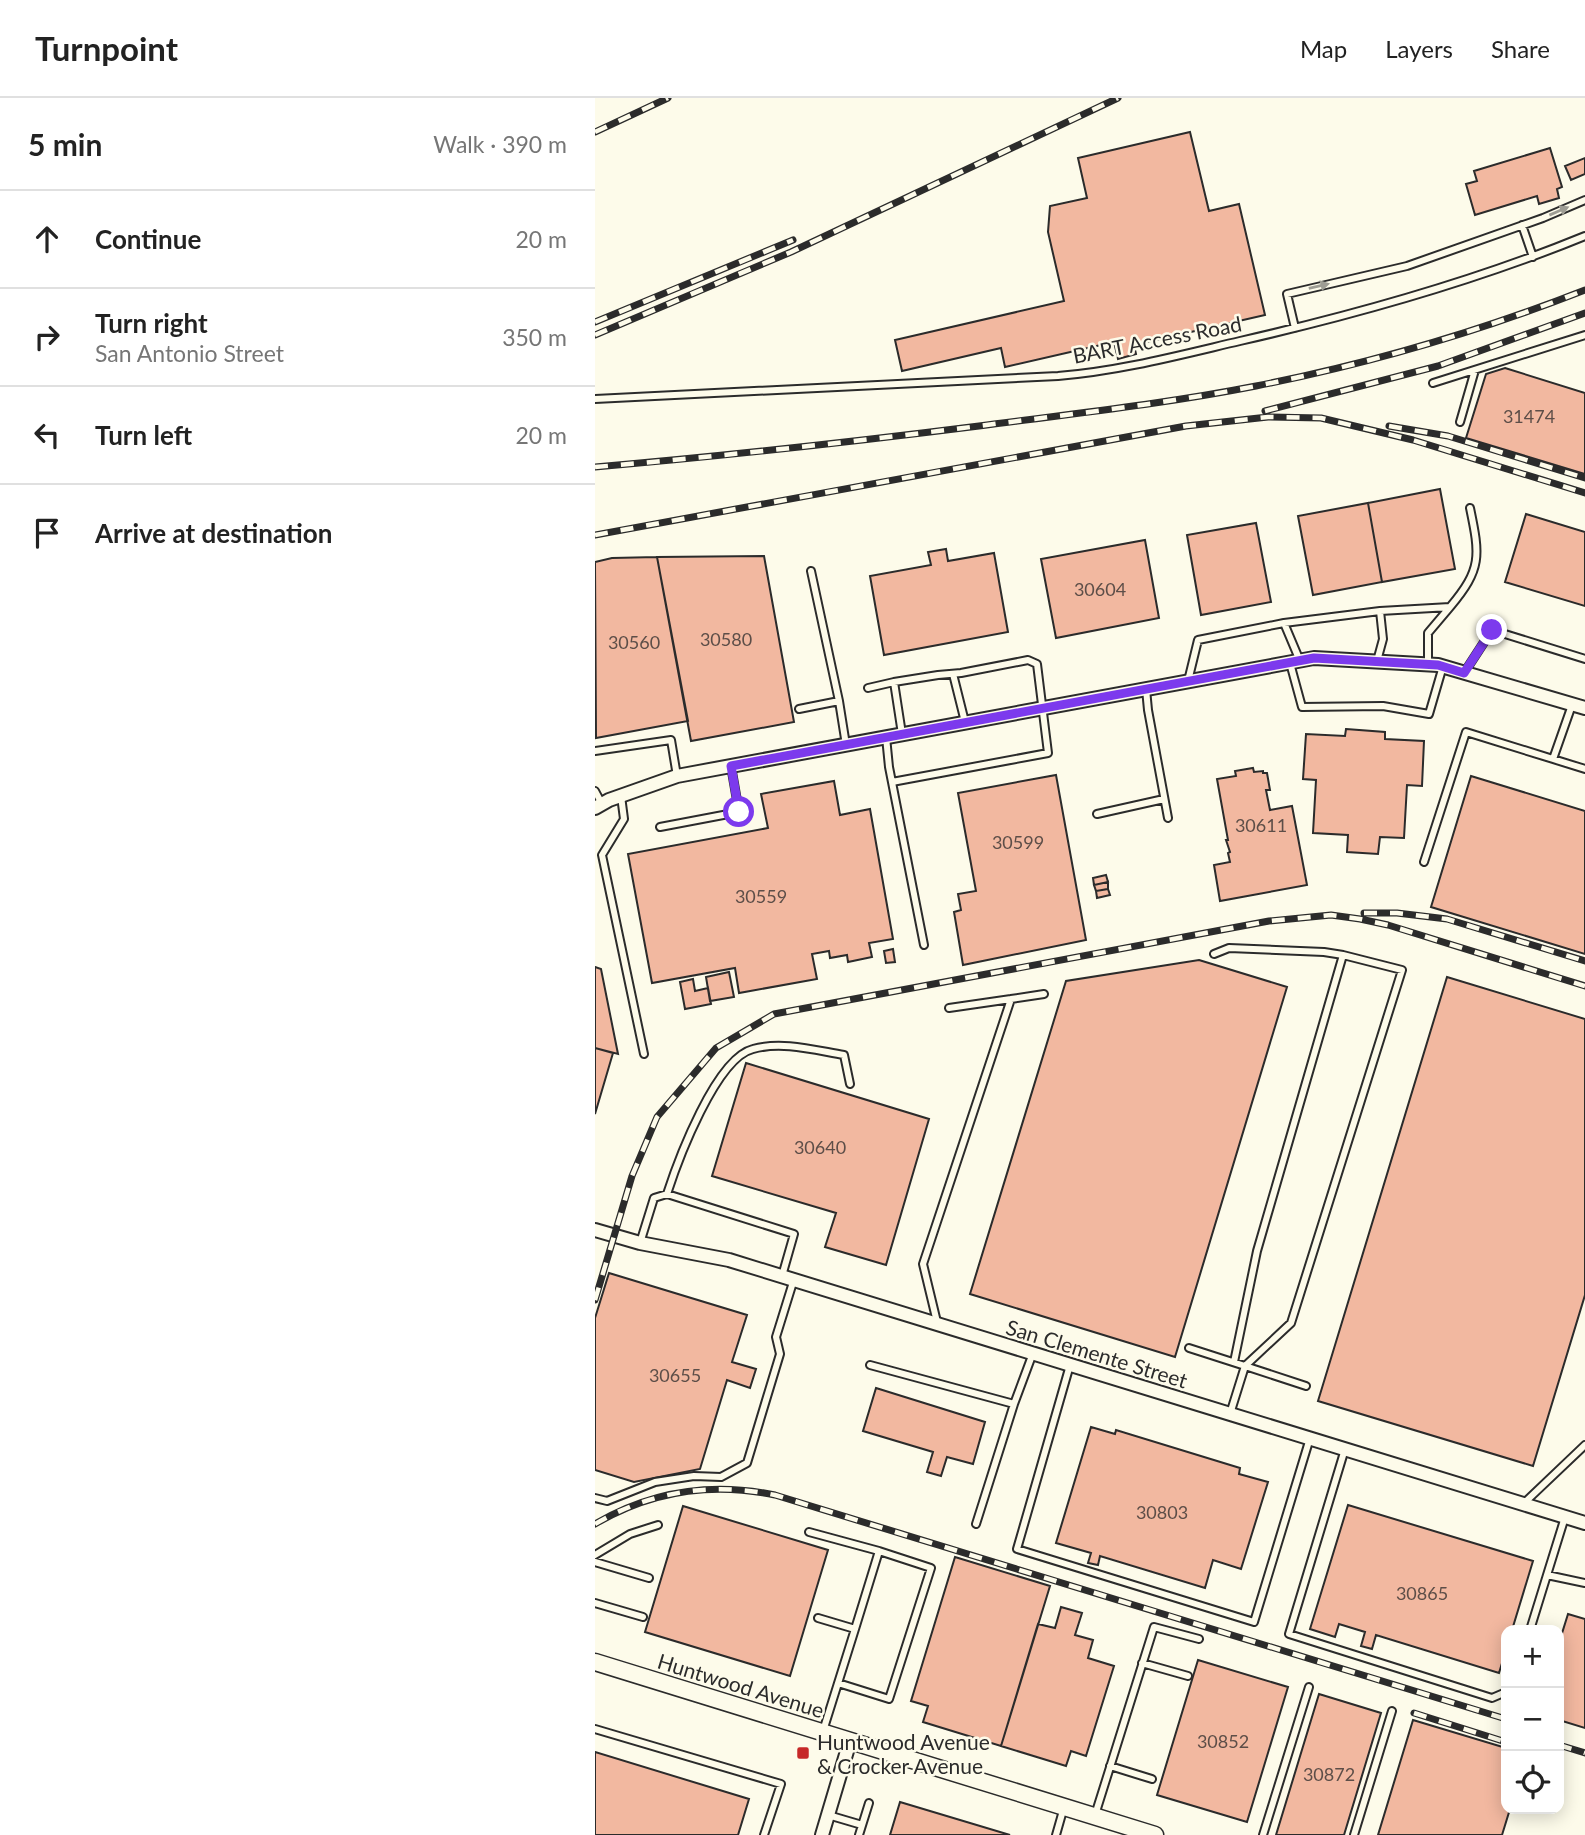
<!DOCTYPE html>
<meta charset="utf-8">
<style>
:root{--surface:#fff;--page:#f6f6f6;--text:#222;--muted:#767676;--line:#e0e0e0}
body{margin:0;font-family:Lato,sans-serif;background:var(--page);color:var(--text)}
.controls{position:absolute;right:21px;bottom:21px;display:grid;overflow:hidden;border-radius:14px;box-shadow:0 4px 18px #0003}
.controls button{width:63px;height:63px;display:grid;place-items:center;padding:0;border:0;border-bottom:2px solid var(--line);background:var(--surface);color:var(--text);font:35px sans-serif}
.stop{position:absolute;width:21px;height:21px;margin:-16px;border:5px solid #7c3aed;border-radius:50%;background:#fff}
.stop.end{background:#7c3aed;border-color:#fff;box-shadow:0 2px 7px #0008}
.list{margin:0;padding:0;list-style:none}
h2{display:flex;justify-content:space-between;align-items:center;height:91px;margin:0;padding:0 28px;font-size:30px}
h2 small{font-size:23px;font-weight:400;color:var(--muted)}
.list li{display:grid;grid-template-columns:46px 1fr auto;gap:21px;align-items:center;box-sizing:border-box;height:98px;padding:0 28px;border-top:2px solid var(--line)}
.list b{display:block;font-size:26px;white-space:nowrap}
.list p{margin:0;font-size:23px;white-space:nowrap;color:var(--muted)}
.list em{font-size:23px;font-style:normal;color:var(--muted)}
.icon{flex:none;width:38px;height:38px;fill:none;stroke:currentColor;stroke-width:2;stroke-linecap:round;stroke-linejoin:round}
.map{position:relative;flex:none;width:990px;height:1737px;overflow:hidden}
header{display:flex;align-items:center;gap:42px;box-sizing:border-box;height:98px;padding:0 35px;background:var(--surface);border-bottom:2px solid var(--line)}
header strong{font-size:33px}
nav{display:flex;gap:38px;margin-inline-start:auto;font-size:24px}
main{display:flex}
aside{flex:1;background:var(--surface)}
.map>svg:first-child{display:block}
.building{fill:#f2b8a0;stroke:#2b2b2b;stroke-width:2}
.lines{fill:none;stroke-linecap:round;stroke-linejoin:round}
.service-casing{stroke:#2b2b2b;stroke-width:10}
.minor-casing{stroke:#2b2b2b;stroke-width:16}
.tertiary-casing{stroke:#2b2b2b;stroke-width:19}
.service{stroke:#fdfbea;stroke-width:6}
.minor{stroke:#fdfbea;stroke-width:12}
.tertiary{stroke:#fdfbea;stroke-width:16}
.rail-casing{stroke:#2b2b2b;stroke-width:7}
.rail{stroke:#fdfbea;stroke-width:4.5;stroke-dasharray:13;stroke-linecap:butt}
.oneway{fill:#9e9d94}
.route{stroke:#7c3aed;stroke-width:9}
.poi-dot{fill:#c62828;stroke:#fdfbea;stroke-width:2.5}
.labels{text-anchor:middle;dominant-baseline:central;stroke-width:5;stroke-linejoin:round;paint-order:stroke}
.number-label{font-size:18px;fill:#5d4e48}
.street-label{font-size:21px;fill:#2b2b2b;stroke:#fdfbea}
.poi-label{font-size:21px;fill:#2b2b2b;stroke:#fdfbea;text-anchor:start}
</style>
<header>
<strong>Turnpoint</strong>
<nav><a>Map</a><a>Layers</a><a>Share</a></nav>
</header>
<main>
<aside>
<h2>5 min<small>Walk · 390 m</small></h2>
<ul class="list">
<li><svg class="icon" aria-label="ahead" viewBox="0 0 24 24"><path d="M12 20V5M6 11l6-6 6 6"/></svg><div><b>Continue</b></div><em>20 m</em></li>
<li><svg class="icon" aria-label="right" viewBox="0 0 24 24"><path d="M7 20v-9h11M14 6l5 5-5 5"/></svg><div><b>Turn right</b><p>San Antonio Street</p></div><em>350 m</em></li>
<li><svg class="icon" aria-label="left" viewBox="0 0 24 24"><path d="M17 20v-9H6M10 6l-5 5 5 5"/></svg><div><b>Turn left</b></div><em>20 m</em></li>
<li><svg class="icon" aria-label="arrive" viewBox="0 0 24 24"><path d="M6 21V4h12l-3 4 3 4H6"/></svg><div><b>Arrive at destination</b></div></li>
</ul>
</aside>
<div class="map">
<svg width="990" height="1737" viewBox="0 0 990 1737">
<rect width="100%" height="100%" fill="#fdfbea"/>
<path class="building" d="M 595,34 L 614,113 L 644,106 L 670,217 L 539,247 L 541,256 L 523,261 L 519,244 L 410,269 L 406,250 L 307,273 L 300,242 L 469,203 L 453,134 L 455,108 L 492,100 L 483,60 Z
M 955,50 L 967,89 L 962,91 L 964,100 L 944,106 L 942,98 L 880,117 L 871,86 L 882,83 L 879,73 Z
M 990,60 L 990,76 L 976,82 L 970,68 Z
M 910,270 L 990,295 L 990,376 L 871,340 L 891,276 Z
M 845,391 L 860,471 L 787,484 L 773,405 Z
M 773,405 L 787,484 L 718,497 L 703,418 Z
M 931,416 L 990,434 L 990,508 L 910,484 Z
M 661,425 L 676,504 L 606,517 L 592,437 Z
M 550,442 L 564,520 L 461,540 L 446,461 Z
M 351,451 L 353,463 L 399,455 L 413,534 L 289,557 L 275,478 L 336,467 L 333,454 Z
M 169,458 L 199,624 L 96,643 L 62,459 Z
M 62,459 L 93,623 L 1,640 L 0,464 L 17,460 Z
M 751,631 L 790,634 L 790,641 L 829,643 L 827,688 L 812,687 L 809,740 L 785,739 L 783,756 L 752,754 L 753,737 L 718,735 L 721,682 L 708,681 L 711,636 L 750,638 Z
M 658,670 L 659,674 L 668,673 L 668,675 L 672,675 L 675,692 L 671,692 L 675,712 L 697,708 L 712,787 L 625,803 L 619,767 L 635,764 L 633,755 L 635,754 L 631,742 L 633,742 L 622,681 L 641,678 L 640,673 Z
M 461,677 L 491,842 L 368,867 L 359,814 L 366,812 L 363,796 L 381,793 L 363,695 Z
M 876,678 L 990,713 L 990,856 L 836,809 Z
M 239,683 L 245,717 L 275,711 L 298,841 L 274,845 L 277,859 L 253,864 L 252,857 L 235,860 L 234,853 L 217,856 L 222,881 L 144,895 L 140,870 L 57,885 L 33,756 L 173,730 L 166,696 Z
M 511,777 L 513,784 L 499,787 L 498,780 Z
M 513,784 L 513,791 L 501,793 L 499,787 Z
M 513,791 L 515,797 L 502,800 L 501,793 Z
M 298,851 L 300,864 L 291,865 L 289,853 Z
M 604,862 L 692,889 L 580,1259 L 375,1196 L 471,883 Z
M 0,869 L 6,871 L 23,956 L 0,950 Z
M 134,874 L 139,899 L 115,903 L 111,879 Z
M 852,879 L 990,921 L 990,1197 L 938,1368 L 723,1303 Z
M 98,881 L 100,893 L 113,890 L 116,906 L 90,911 L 85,884 Z
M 0,950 L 18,955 L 0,1016 Z
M 151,965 L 334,1021 L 291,1167 L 230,1149 L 241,1115 L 117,1078 Z
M 14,1175 L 152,1217 L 137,1264 L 161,1271 L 155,1290 L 132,1282 L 105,1371 L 39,1384 L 0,1372 L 0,1220 Z
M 281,1290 L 390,1324 L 378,1366 L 352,1359 L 346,1378 L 332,1374 L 338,1354 L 268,1333 Z
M 496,1329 L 520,1336 L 521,1332 L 645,1370 L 644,1376 L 673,1384 L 646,1471 L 618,1462 L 610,1490 L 505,1458 L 503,1467 L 493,1465 L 496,1455 L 461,1445 Z
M 753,1407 L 938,1463 L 917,1532 L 911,1532 L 911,1552 L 904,1575 L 781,1537 L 777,1551 L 766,1548 L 770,1534 L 744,1526 L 740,1539 L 715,1531 Z
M 88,1408 L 233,1452 L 195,1578 L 50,1534 Z
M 360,1459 L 455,1488 L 406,1648 L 328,1624 L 333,1608 L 316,1603 Z
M 466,1509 L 487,1515 L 480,1537 L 498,1542 L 493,1560 L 519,1568 L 491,1658 L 476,1653 L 471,1668 L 406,1648 L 443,1526 L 460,1530 Z
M 973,1516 L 990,1521 L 990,1630 L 964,1622 L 964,1545 Z
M 603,1562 L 693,1589 L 652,1724 L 562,1697 Z
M 724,1596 L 786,1615 L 749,1737 L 681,1737 Z
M 818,1622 L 911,1650 L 911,1711 L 915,1711 L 907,1737 L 783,1737 Z
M 0,1654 L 154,1701 L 143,1737 L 0,1737 Z
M 305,1704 L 415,1737 L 295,1737 Z"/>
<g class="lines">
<g class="service-casing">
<path id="service" d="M 927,127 L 938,159
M 700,230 L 692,196 L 812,168 L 948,120 L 990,102
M 838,285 L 990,237
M 0,301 L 463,278 C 525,273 585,257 645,243 C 763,216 878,184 990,138
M 865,324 L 880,272
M 216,473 L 244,603
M 855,509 C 887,471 885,458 875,410
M 785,513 L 855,509 L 833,535 L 833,566
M 689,525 L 785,513 L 788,541 L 782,563
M 695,565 L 707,609 L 788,608 L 834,616 L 848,568
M 869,575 L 897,532 L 990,561
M 358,576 L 370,624
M 593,583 L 603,542 L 689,525 L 705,563
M 273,590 L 299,584
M 551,591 L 553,612 L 573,720
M 204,611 L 244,603 L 251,647
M 291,639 L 294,669 L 329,847
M 0,653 L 76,642 L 82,678
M 958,661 L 990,671
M 297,684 L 453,655 L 442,566 L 433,562 L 366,575 L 343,577 L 299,584 L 307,636
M 0,693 L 7,706
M 26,698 L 29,721 L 7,757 L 49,956
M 502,716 L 569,701
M 65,729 L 144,714 L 136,668
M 829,764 L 871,634 L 958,661 L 977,607
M 619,856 L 634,850 L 729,854 L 748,857
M 416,901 L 449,896
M 72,1096 C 83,1062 121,960 158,951 C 187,943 219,952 249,957 L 255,986
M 45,1145 L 59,1100 L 72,1096 L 199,1136 L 187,1178
M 342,1224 L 328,1166 L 416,901 L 354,910
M 594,1250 L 650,1268 L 635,1316
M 639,1264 L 662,1153 L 748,857 L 807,872 L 696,1225 L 650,1268 L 711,1288
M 275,1267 L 419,1306 L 438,1255
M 475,1267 L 422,1451 L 659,1524 L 715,1340
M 750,1351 L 694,1536 L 897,1600 L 911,1594
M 0,1400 L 12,1403 L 60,1384 L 99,1378 L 126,1379 L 152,1365 L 185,1256 L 181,1239 L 199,1181
M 928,1406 L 990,1347
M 381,1426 L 419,1306
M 214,1434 L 284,1453 L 260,1531
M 0,1457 L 35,1436 L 63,1427
M 0,1464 L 54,1480
M 952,1477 L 970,1419
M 0,1505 L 48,1519
M 223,1520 L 260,1531 L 228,1633
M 935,1532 L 952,1477 L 990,1485
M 547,1565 L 593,1578
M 243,1585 L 294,1601 L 336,1470 L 284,1453
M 0,1631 L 186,1686 L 169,1737
M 515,1668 L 557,1681
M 233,1717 L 267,1727
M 500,1717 L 559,1529 L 604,1541
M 264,1737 L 274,1705
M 461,1737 L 469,1709
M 668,1737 L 714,1589
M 759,1737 L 797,1613"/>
</g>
<g class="minor-casing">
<path id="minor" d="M 0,710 L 14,702 L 82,678 L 719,560 L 843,567 L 990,610
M 0,1132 L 45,1145 L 134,1162 L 990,1425
M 227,1737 L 255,1643"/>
</g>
<g class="tertiary-casing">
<path id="tertiary" d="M 0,1564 L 560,1737"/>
</g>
<use href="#service" class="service"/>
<use href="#minor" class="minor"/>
<use href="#tertiary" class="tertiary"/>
<g class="rail-casing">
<path id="rail" d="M 0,34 L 73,0
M 0,224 L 198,142
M 0,237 L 196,154 L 523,0
M 670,313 L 843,268 L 990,215
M 794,328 L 853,338 L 990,380
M 0,369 C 128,358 256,344 384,328 C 476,316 569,306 661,288 C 773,266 883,234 990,192
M 0,437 L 591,328 L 673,319 L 726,320 L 818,342 L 990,395
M 769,815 L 802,815 L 852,821 L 990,863
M 0,1202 L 37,1078 L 62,1019 L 121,950 L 179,916 L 674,823 L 736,817 L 765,821 L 793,827 L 990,888
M 0,1426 C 56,1393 117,1384 180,1397 L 911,1621
M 819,1615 L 911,1644
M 964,1647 L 990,1655"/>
</g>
<use href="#rail" class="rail"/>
</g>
<defs><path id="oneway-solid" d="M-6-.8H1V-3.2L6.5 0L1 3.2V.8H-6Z" transform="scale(1.75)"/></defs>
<g class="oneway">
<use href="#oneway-solid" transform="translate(964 113) rotate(-23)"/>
<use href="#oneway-solid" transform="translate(724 188) rotate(-13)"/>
</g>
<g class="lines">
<path class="route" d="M 144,714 L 136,668 L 719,560 L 843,567 L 869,575 L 897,532"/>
</g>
<rect class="poi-dot" x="201" y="1648" width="14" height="14" rx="3.5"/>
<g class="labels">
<g class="number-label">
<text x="934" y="318">31474</text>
<text x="505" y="491">30604</text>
<text x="131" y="541">30580</text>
<text x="39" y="544">30560</text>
<text x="666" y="727">30611</text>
<text x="423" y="744">30599</text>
<text x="166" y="798">30559</text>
<text x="225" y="1049">30640</text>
<text x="80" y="1277">30655</text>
<text x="567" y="1414">30803</text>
<text x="827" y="1495">30865</text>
<text x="628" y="1643">30852</text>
<text x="734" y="1676">30872</text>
</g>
<g class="street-label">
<text transform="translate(562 241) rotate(-11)">BART Access Road</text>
<text transform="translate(502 1255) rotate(17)">San Clemente Street</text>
<text transform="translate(146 1587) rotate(17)">Huntwood Avenue</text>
</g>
<g class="poi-label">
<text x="222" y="1643">Huntwood Avenue<tspan x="222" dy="24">&amp; Crocker Avenue</tspan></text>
</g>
</g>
</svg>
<div class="controls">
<button>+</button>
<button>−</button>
<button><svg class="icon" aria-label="locate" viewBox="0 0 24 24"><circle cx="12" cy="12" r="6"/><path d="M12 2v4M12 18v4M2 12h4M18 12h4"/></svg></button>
</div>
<div class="stop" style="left:144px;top:714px"></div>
<div class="stop end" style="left:897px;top:532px"></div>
</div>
</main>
